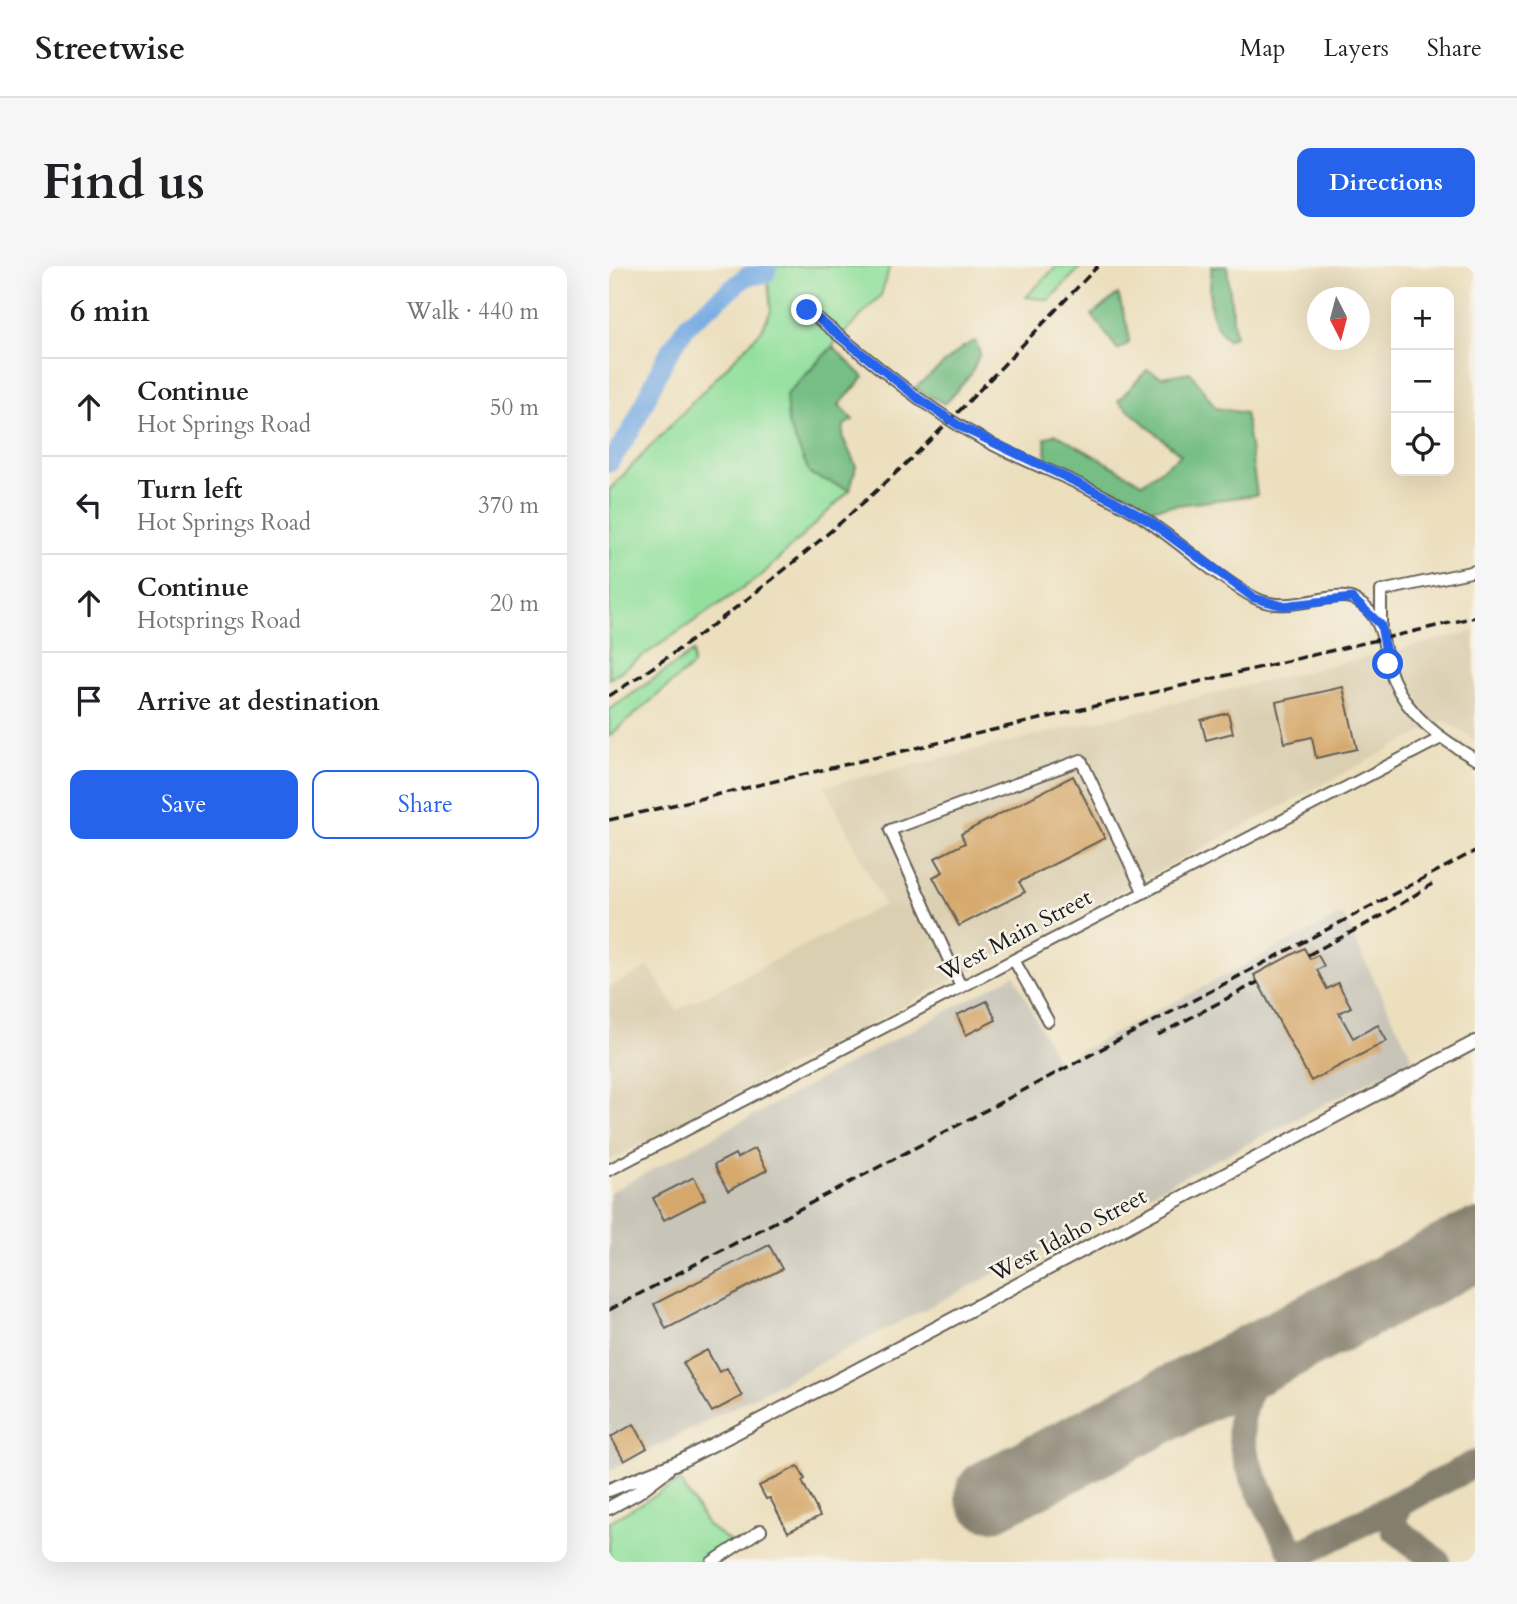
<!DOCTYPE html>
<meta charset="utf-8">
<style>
:root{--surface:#fff;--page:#f6f6f6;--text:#202124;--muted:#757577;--line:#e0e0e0;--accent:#2563eb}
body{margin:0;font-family:Cardo,serif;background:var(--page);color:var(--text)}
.controls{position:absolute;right:21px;top:21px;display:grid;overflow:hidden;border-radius:14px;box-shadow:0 7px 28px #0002}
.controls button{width:63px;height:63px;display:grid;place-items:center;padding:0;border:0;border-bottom:2px solid var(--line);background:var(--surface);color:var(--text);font:35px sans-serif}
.compass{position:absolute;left:698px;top:21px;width:63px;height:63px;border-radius:50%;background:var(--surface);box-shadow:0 7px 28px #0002;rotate:174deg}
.stop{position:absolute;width:21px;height:21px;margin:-16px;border:5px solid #2563eb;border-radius:50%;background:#fff}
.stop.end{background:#2563eb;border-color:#fff;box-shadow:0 2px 7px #0008}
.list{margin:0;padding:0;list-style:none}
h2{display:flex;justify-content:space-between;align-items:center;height:91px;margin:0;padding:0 28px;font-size:30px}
h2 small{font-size:23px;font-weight:400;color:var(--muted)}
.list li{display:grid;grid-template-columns:46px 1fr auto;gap:21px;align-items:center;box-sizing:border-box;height:98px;padding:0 28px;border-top:2px solid var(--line)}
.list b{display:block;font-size:26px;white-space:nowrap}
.list p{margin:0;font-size:23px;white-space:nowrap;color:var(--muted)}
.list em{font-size:23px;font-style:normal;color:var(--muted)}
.actions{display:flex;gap:14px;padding:21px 28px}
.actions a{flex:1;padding:16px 0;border:2px solid var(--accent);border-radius:14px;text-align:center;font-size:24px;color:var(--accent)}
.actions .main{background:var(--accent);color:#fff}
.icon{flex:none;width:38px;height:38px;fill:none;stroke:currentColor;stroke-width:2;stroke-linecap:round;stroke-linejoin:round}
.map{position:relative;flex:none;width:866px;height:1296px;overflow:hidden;border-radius:14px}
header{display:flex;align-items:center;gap:42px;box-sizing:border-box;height:98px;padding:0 35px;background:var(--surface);border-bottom:2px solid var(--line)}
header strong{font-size:33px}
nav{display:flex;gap:38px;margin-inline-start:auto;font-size:24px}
.intro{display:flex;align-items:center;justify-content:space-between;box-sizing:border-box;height:168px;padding:0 42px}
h1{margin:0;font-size:49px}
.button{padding:18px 32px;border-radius:14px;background:var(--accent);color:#fff;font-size:24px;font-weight:700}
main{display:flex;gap:42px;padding:0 42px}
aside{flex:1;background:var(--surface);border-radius:14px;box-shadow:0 7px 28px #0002}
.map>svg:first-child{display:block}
.built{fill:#dbcfb1}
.industrial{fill:#c8c4b8}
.green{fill:#93e09d;stroke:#587e5c;stroke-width:2}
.forest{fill:#76be84;stroke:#496d50;stroke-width:2}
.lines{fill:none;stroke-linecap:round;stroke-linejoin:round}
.river{stroke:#76aae3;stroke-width:19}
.taxiway{stroke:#847e6d;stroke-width:28}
.runway{stroke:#847e6d;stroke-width:72}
.building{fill:#d6a86c}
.minor-casing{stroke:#656055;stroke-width:14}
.major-casing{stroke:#656055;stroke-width:16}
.minor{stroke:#fff;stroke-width:10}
.major{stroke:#fff;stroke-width:12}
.rail{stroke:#1c1c1c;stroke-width:3.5;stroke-dasharray:10 5;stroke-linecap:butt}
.route{stroke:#2563eb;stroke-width:9}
.labels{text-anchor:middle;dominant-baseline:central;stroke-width:5;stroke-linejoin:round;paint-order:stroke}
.street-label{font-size:23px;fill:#1c1c1c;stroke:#f7f3e8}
</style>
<header>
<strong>Streetwise</strong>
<nav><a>Map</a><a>Layers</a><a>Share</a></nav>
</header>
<div class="intro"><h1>Find us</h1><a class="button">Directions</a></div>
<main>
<aside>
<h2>6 min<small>Walk · 440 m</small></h2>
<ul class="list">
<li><svg class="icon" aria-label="ahead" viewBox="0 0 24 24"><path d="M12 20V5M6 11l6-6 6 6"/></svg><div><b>Continue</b><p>Hot Springs Road</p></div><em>50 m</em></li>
<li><svg class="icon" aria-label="left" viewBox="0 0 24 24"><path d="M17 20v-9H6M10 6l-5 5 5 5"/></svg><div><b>Turn left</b><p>Hot Springs Road</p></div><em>370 m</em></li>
<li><svg class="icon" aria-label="ahead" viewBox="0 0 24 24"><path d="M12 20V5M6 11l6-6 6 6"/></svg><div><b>Continue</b><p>Hotsprings Road</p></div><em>20 m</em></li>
<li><svg class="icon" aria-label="arrive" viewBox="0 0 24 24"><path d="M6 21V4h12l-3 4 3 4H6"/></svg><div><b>Arrive at destination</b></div></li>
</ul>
<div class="actions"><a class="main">Save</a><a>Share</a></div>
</aside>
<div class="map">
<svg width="866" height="1296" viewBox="0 0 866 1296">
<rect width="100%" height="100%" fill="#f7f3e8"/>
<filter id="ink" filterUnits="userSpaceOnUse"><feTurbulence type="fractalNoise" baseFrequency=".0143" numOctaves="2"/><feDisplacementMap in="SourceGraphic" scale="14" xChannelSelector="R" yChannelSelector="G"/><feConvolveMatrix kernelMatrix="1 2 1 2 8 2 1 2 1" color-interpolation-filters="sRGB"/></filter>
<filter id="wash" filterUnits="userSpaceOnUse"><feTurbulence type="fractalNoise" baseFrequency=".00686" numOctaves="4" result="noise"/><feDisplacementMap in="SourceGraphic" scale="28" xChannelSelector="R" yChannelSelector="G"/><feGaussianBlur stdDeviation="1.57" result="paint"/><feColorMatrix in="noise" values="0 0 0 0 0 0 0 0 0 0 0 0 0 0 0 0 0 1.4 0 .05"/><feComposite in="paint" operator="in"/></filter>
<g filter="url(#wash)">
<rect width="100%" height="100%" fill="#ecdfbe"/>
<path class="built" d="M 866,365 L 866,474 L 836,454 L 0,895 L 0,722 L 40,701 L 68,744 L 275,639 L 216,520 Z"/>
<path class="industrial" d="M 733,648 L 804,793 L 0,1205 L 0,927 L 405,709 L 449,797 Z"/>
<path class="green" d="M 168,0 L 281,0 L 272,29 L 177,129 L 201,208 L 241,224 L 153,309 L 0,413 L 0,224 L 152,65 L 162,45 L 159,16 Z
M 448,0 L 473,0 L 440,34 L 417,31 Z
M 84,386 L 84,399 L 0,470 L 0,444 Z
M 71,1215 L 98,1259 L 123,1277 L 94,1296 L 0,1296 L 0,1256 Z"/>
<path class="forest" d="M 603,0 L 618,0 L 626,70 L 618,74 C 597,52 600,29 603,0 Z
M 509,28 L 519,63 L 520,77 L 509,84 L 483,49 Z
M 366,75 L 371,87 L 362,108 L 336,138 L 306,122 L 354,81 Z
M 224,81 L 255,111 L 230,139 L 244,154 L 235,159 L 234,172 L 247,200 L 241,224 L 201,208 L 179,158 L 177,129 Z
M 538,104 L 553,111 L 581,106 L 607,142 L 636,147 L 648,229 L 537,243 L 438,195 L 436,172 L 447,168 L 533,217 L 572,189 L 509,135 Z"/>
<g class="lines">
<path class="river" d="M 0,197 L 22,165 L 56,93 L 79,58 L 138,10 L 156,8 L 159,0"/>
<path class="taxiway" d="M 694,1069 C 588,1141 640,1202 686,1291 L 866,1198
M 792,1237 L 784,1251 L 786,1263 L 828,1296"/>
<path class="runway" d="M 382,1229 L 866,979"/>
</g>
<g id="blocks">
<path class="building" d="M 734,421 L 748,483 L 707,492 L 703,471 L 676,477 L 667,436 Z
M 619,447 L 624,467 L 597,474 L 592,454 Z
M 464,510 L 496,572 L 410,616 L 416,626 L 350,660 L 324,611 L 334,606 L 326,592 L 356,577 L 352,568 Z
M 695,682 L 701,693 L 709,689 L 715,700 L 708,704 L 718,723 L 729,717 L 742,741 L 730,747 L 744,772 L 769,759 L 778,775 L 702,815 L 645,709 Z
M 378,735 L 387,754 L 357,769 L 348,749 Z
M 146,882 L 158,904 L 119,925 L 105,899 L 126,888 L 128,892 Z
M 85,911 L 96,933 L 55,954 L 44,932 Z
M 160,979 L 173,1003 L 57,1063 L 45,1038 Z
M 98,1084 L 110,1106 L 118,1102 L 133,1130 L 103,1146 L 74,1097 Z
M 25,1158 L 38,1182 L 15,1195 L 2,1171 Z
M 189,1200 L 196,1213 L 193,1215 L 211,1250 L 179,1266 L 161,1232 L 157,1233 L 150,1220 Z"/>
</g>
</g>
<g filter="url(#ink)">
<use href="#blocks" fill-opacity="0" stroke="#656055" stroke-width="2"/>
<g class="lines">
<g class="minor-casing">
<path id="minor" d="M 198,44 C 248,83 296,126 349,159 C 405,194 469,213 525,246 C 566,271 605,310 646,332 C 682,351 726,320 748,335 C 779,354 772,384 784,413 C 800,451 832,473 866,493
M 772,359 L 772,325 L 866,305
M 405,694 L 439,755
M 352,721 L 281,564 L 472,494 L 534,625
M 0,904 L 832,472
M 103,1296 L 152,1264"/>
</g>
<g class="major-casing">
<path id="major" d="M 0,1224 L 70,1196 L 244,1106 L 866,776
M 0,1242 L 29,1226 L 58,1204"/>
</g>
<use href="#minor" class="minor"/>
<use href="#major" class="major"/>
<path class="rail" d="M 0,430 C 99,367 191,295 277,216 C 351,148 419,72 489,0
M 0,554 L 866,351
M 699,689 L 778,647 L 823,618
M 549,769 L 649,716
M 0,1044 L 866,585"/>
</g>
</g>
<g class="lines" filter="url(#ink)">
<path class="route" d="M 198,44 L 310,133 L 352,161 L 504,234 L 543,257 L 645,332 L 674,340 L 743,332 L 772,359 L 779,398"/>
</g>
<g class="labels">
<g class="street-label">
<text transform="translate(406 669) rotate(-28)">West Main Street</text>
<text transform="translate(459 969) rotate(-28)">West Idaho Street</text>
</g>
</g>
</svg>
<div class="controls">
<button>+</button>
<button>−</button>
<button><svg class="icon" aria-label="locate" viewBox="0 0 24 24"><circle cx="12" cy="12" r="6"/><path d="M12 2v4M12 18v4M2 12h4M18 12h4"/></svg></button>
</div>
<svg class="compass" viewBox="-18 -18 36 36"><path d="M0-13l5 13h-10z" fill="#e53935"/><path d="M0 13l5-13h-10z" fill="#757577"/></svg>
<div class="stop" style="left:779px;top:398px"></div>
<div class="stop end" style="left:198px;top:44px"></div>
</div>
</main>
